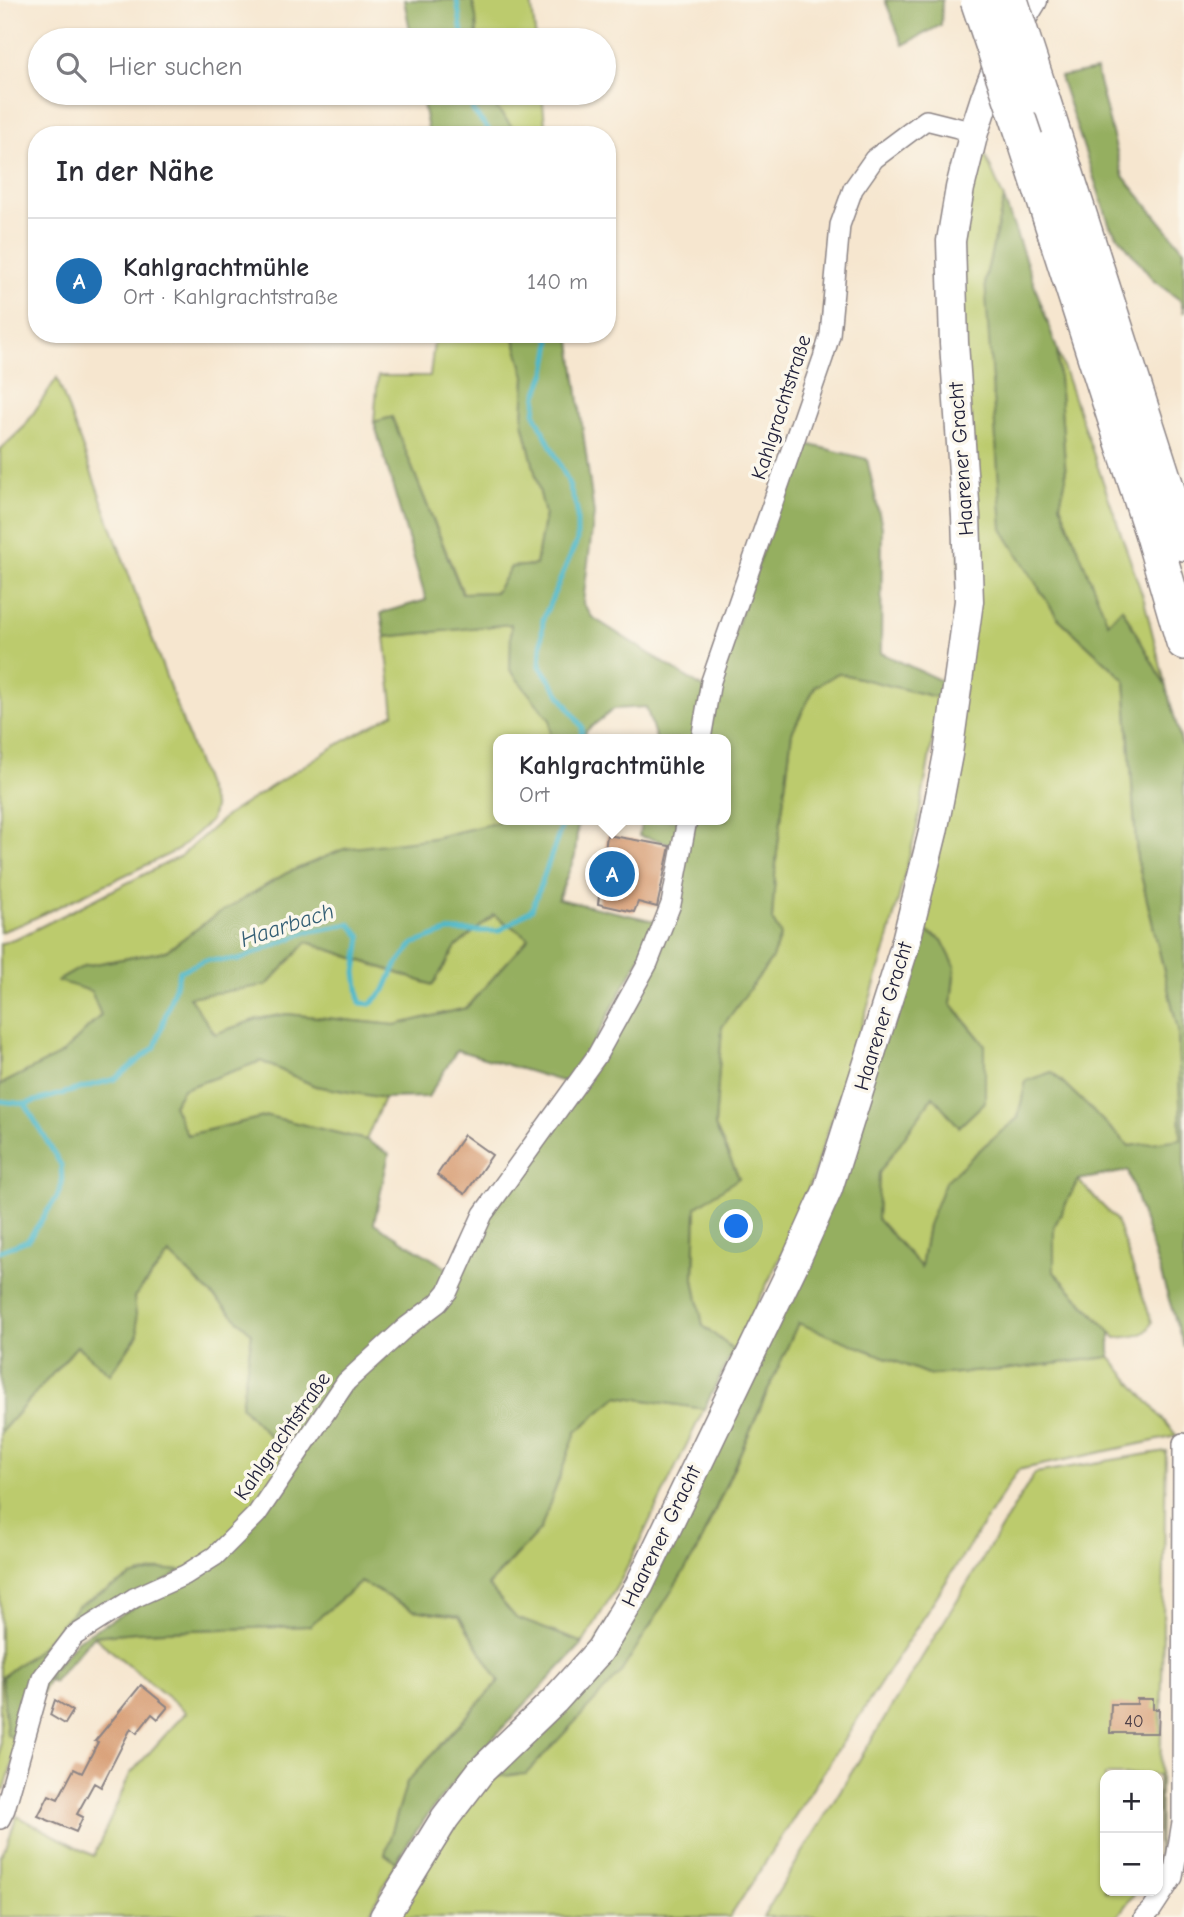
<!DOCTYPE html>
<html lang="de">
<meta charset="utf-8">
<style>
:root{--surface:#fff;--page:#f2f2f3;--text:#2b2b33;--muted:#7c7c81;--line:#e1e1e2;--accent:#1f6fb2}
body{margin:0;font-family:"Comic Neue",sans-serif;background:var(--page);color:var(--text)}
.controls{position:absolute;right:21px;bottom:21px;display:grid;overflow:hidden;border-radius:14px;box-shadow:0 2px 5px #0004}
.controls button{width:63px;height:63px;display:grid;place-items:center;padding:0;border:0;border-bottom:2px solid var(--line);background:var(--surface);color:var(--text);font:35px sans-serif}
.you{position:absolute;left:737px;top:1227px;width:24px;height:24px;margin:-18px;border:5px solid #fff;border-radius:50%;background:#1a73e8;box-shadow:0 0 0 10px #1a73e833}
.badge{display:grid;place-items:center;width:46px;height:46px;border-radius:50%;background:var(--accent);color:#fff;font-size:23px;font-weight:700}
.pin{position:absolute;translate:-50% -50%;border:4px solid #fff;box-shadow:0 2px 7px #0006}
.popup{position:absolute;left:493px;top:734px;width:238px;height:91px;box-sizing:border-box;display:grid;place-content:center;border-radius:14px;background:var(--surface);filter:drop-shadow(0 2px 5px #0005);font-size:23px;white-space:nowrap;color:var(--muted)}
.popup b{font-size:26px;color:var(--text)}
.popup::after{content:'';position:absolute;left:50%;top:100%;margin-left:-14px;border:14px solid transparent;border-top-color:var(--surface)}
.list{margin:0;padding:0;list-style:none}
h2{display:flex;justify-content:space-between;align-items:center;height:91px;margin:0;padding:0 28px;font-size:30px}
h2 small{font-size:23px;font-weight:400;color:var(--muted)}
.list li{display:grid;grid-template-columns:46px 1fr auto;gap:21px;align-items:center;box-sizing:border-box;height:126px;padding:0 28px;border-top:2px solid var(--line)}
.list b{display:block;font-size:26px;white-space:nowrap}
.list p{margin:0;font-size:23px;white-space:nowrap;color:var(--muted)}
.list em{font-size:23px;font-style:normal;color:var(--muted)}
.icon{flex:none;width:38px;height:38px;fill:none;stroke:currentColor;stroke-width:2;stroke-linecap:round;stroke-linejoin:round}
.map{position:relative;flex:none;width:1184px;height:1917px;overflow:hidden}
.search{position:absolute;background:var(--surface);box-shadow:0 2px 5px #0004;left:28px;top:28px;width:588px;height:77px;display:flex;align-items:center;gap:18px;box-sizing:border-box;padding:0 24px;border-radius:38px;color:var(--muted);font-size:26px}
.panel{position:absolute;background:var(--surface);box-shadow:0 2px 5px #0004;left:28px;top:126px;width:588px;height:217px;border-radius:28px}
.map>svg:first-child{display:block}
.green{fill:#bccb6d;stroke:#6f7654;stroke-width:2}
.forest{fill:#95af60;stroke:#5c684e;stroke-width:2;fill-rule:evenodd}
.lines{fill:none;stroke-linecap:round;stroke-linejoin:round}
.stream{stroke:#4db8c9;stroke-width:5}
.building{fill:#d6996e}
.minor-casing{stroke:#8c8485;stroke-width:22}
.secondary-casing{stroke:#8c8485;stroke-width:31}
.motorway-casing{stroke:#8c8485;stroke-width:38}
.minor{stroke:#fff;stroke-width:19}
.secondary{stroke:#fff;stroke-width:28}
.motorway{stroke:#fff;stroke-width:35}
.motorway-bridge-casing{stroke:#8c8485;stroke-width:38;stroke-linecap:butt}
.motorway-bridge{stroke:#fff;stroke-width:35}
.labels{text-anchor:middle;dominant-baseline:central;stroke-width:7;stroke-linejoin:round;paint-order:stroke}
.number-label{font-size:18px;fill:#4f4048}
.street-label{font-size:21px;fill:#22223b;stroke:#fbf7ec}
.water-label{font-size:23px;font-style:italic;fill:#335e74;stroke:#fbf7ec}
</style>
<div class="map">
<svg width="1184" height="1917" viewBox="0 0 1184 1917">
<rect width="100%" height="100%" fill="#fbf7ec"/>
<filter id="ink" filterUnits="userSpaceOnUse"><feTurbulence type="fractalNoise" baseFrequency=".0143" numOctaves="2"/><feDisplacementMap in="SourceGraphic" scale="14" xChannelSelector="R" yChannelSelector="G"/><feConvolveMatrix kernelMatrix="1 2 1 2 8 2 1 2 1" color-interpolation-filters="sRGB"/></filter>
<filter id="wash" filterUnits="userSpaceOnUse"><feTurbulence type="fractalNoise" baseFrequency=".00686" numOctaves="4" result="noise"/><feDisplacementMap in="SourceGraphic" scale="28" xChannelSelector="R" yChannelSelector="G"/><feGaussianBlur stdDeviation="1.57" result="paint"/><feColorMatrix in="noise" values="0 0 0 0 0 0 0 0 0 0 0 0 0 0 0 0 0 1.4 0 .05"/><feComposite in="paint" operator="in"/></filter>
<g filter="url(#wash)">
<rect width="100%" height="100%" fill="#f6e6cf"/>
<path class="green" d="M 472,0 L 531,0 L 536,40 L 477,40 L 476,17 Z
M 484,93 L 542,93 L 546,135 L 519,135 Z
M 980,143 L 1004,199 L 985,280 L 1057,617 L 1125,680 L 1137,858 L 1178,1030 L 1181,1140 L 1129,1146 L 1052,1072 L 1026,1081 L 1018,1118 L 985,1145 L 928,1225 L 921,1268 L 877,1219 L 879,1173 L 934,1095 L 985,1045 L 951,1003 L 955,966 L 918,927 L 957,756 L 962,241 Z
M 435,334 L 513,334 L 525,376 L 523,422 L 545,514 L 536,565 L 511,567 L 496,592 L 463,593 L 392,418 L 374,422 L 378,376 L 430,376 Z
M 1057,349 L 1144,600 L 1166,687 L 1122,608 L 1108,624 L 1060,504 L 1066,478 Z
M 57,378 L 214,808 L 211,820 L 178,850 L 22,924 L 0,932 L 0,450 L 24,427 Z
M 512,624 L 510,670 L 550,720 L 550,739 L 498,739 L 498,820 L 507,820 L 287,873 L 216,915 L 166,951 L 84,966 L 59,980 L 91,991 L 101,1015 L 63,1053 L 0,1085 L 0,944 L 24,935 L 181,856 L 227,815 L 330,749 L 394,713 L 385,637 Z
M 838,673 L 940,698 L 917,827 L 886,947 L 847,1074 L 811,1182 L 783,1252 L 734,1350 L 703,1326 L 694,1279 L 696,1207 L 738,1178 L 715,1126 L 722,1027 L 771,960 L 781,935 L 772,920 L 776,861 L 792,732 L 815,687 Z
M 494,915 L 529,938 L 466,1008 L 395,1025 L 287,1014 L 257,1019 L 215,1034 L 188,996 L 267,985 L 307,942 L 432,985 L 456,947 Z
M 261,1061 L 315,1086 L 384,1098 L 366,1140 L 268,1116 L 187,1135 L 173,1106 L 183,1089 Z
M 1078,1180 L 1116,1220 L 1152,1322 C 1147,1338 1130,1336 1116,1338 L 1054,1272 L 1054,1227 Z
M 169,1253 L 252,1333 L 241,1406 L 290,1458 L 253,1511 L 213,1552 L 182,1571 L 78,1606 L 40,1648 L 2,1677 L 19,1740 L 5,1789 L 0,1789 L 0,1433 L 77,1346 L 110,1374 L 138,1335 L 134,1297 Z
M 798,1322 L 930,1375 L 1002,1370 L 1110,1357 L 1177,1436 L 1018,1470 L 730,1917 L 395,1917 L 425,1867 L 489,1777 L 697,1552 Z
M 618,1396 L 704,1409 L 622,1578 L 583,1643 L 516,1618 L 488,1586 L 540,1530 L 576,1432 Z
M 1166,1451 L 1159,1852 L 1158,1853 L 1158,1775 L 1105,1775 L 1105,1891 L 1136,1891 L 1117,1917 L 763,1917 L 1035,1473 Z
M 361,1582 L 413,1610 L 459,1616 L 499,1681 L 407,1782 L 385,1854 L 396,1862 L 368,1917 L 0,1917 L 0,1857 L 6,1847 L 17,1816 L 94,1856 L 130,1774 L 186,1712 L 93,1636 L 136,1632 L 309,1626 Z"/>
<path class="forest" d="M 404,0 L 472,0 L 476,17 L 477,40 L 412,40 Z
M 885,0 L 942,0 L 941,25 L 903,45 Z
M 1096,70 L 1123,176 L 1184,250 L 1184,313 L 1180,300 L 1154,281 L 1110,226 L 1060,77 Z
M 421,93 L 484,93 L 519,135 L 429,135 Z
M 1004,199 L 1057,349 L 1066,478 L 1060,504 L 1108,623 L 1122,608 L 1166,687 L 1184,752 L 1184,1347 L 1128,1171 L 1078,1180 L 1054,1227 L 1054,1272 L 1110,1332 L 1110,1357 L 1002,1370 L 930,1375 L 798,1323 L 696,1552 L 620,1674 L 526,1774 L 490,1777 L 561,1707 L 804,1266 L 918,927 L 942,940 L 955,966 L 951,1004 L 985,1045 L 985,1102 L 959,1127 L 933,1096 L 879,1173 L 877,1219 L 921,1267 L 928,1225 L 945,1182 L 985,1145 L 1018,1118 L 1026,1081 L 1052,1072 L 1129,1146 L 1181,1139 L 1178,1030 L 1137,858 L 1125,680 L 1057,617 L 1002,529 L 985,280 Z
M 513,334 L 570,334 L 594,514 L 583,603 L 592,617 L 705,689 L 696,739 L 656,739 L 646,707 L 614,709 L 586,731 L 585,739 L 550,739 L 550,720 L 510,670 L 511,624 L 385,637 L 381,613 L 426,600 L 374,422 L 392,417 L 462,593 L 496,592 L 511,567 L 536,565 L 545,514 L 523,422 L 525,376 Z
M 799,442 L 867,459 L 882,527 L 881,653 L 942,681 L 940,698 L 838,673 L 815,687 L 792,732 L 776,861 L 772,920 L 781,935 L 771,960 L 722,1027 L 715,1126 L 739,1178 L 696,1207 L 694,1279 L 703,1326 L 734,1350 L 704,1409 L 618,1396 L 576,1432 L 540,1530 L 488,1585 L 516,1618 L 583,1643 C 518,1714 446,1779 396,1862 L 385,1854 L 407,1782 L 499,1681 L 459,1616 L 413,1610 L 361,1582 L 309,1626 L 136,1632 L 93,1636 L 53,1682 L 47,1679 L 77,1640 L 219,1558 L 351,1385 L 410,1332 L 488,1218 L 653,965 L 693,820 L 726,820 L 726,739 L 707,739 L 717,685 Z
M 507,820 L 578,820 L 575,856 L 558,899 L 659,922 L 571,1084 L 457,1050 L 428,1097 L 384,1098 L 315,1086 L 261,1061 L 183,1089 L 173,1105 L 187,1135 L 268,1116 L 366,1140 L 389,1154 L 374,1223 L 450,1270 L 443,1289 L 404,1324 L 290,1458 L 241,1406 L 252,1333 L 169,1254 L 134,1297 L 138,1334 L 110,1374 L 77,1346 L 0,1433 L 0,1085 L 63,1053 L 101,1015 L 91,991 L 58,981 L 84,966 L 166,951 L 216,915 L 287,873 L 344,849 L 434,838 ZM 494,915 L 529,938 L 466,1008 L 395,1025 L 287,1014 L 257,1019 L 215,1034 L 189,997 L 267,985 L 307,942 L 433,985 L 456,947 Z
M 642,820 L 682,820 L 677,845 L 639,836 Z
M 160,1569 L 182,1571 L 71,1634 L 19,1740 L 7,1735 L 2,1677 L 40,1648 L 78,1606 L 131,1577 Z"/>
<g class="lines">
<path class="stream" d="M 457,0 L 463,40
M 470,93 L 473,111 L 493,135
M 547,334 L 551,342 L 546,372 L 537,395 L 535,414 L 567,479 L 577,509 L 577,541 L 543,619 L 540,666 L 582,727 L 581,739
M 0,1101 L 25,1104 L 115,1079 L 155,1047 L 180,971 L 206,960 L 238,960 L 307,932 L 350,924 L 361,937 L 356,972 L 360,1003 L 371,1004 L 385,990 L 395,967 L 413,944 L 449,931 L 499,931 L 532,909 L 564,820
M 0,1251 L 28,1240 L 57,1197 L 62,1184 L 61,1165 L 25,1104"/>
</g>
<g id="blocks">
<path class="building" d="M 607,835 L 670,846 L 657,907 L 638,902 L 634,912 L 598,904 Z
M 464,1135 L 492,1155 L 465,1194 L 437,1175 Z
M 141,1685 L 168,1707 L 158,1719 L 152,1714 L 137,1733 L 131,1728 L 101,1787 L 94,1783 L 77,1814 L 83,1817 L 76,1832 L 38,1816 L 49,1795 L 58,1799 L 74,1769 L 82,1773 L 98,1742 L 95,1741 Z
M 1137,1699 L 1153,1699 L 1153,1709 L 1159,1709 L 1158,1733 L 1110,1733 L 1111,1704 L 1137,1704 Z
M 55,1700 L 73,1711 L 65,1724 L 50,1715 Z"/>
</g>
</g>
<g filter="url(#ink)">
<use href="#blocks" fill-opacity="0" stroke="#8c8485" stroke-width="2"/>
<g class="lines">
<g class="minor-casing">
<path id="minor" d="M 701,739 L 711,681 L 823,358 L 830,335 L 840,225 L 853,189 L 874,159 L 926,120 L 974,132
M 0,1819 L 5,1809 L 42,1678 L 74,1636 L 134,1598 L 185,1575 L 215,1556 L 257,1514 L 346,1382 L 406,1327 L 438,1303 L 448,1291 L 483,1214 L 596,1057 L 648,963 L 671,904 L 687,820
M 1144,1917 L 1152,1909 L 1173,1877 L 1182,1822 L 1183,1443"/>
</g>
<g class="secondary-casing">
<path id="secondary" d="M 384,1917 L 445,1818 L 481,1771 L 554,1701 L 600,1650 L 639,1586 L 796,1260 L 828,1189 L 904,949 L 933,832 L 948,754 L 969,601 L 966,516 L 954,343 L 951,241 L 960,188 L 974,132 L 985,98 L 1007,43 L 1033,0"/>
</g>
<g class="motorway-casing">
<path id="motorway" d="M 1041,96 L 1184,543
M 1025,139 L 1152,532 L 1184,642"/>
</g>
<use href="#minor" class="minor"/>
<use href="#secondary" class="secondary"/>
<use href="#motorway" class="motorway"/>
<g class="motorway-bridge-casing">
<path id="motorway-bridge" d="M 978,0 L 1025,139
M 1010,0 L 1041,96"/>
</g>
<use href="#motorway-bridge" class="motorway-bridge"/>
</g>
</g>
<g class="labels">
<g class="number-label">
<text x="1134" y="1721">40</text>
</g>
<g class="street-label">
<text transform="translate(781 407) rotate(-72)">Kahlgrachtstraße</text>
<text transform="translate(961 459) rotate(-94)">Haarener Gracht</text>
<text transform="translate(883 1016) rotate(-73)">Haarener Gracht</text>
<text transform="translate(282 1436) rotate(-55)">Kahlgrachtstraße</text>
<text transform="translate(661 1536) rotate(-64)">Haarener Gracht</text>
</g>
<g class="water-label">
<text transform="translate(287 925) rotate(-18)">Haarbach</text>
</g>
</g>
</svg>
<div class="controls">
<button>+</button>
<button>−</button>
</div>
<div class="you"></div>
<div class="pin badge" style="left:612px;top:874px">A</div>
<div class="popup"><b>Kahlgrachtmühle</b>Ort</div>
<div class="search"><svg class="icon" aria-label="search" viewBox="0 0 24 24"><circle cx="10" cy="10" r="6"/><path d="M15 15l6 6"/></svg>Hier suchen</div>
<section class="panel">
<h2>In der Nähe<small></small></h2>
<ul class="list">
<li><span class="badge">A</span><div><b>Kahlgrachtmühle</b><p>Ort · Kahlgrachtstraße</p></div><em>140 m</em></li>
</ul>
</section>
</div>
